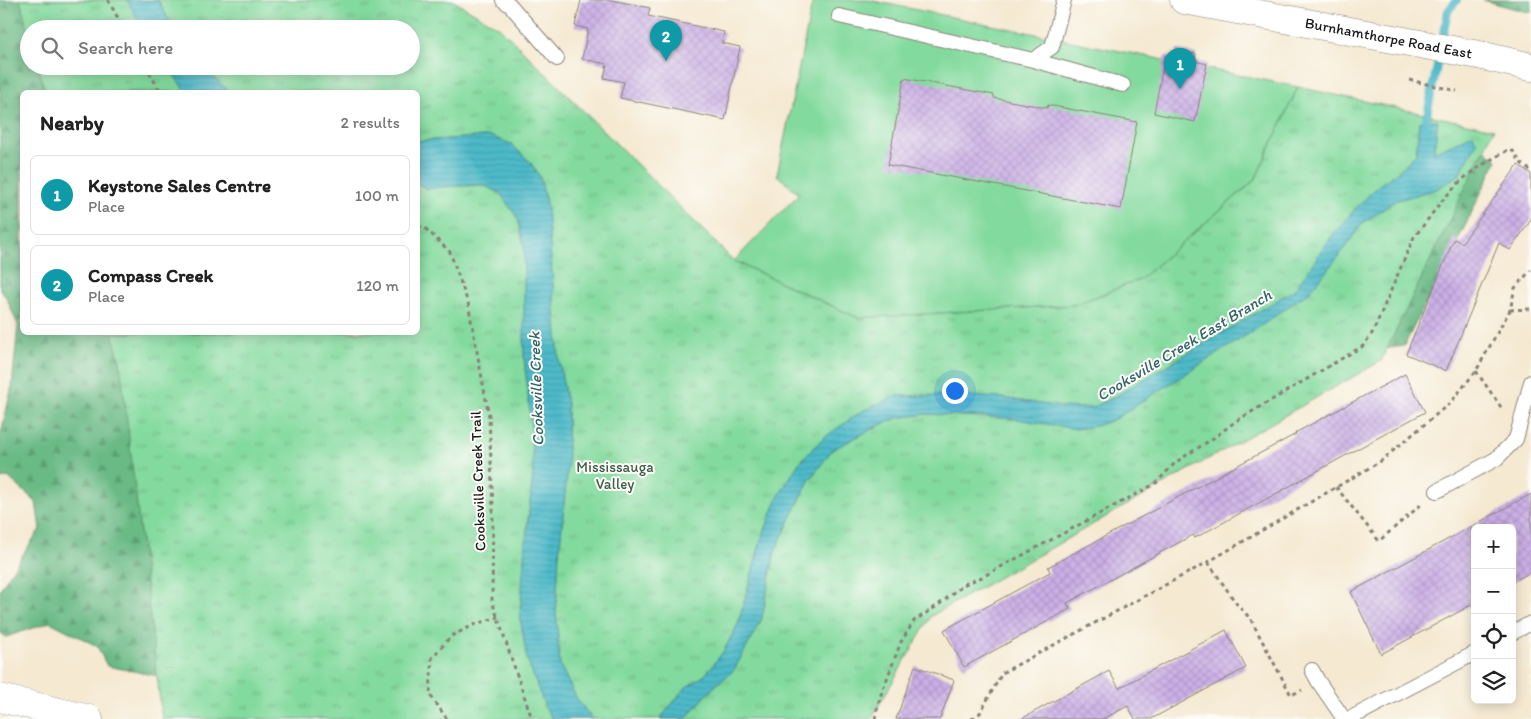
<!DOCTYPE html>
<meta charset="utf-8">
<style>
:root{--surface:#fff;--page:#f6f6f6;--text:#222;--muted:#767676;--line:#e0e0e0;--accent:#1f6fb2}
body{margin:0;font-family:Itim,sans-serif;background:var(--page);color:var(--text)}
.controls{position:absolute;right:15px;bottom:15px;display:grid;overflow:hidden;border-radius:8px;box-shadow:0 2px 12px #0003}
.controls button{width:45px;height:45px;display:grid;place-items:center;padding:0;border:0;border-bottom:1px solid var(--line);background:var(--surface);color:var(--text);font:25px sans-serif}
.you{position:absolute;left:954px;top:390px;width:18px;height:18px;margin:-12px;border:4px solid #fff;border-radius:50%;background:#1a73e8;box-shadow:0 0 0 8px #1a73e833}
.badge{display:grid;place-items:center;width:32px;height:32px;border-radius:50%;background:var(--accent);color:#fff;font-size:16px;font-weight:700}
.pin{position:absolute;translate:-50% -41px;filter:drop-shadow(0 1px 2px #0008)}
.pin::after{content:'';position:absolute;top:26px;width:18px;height:15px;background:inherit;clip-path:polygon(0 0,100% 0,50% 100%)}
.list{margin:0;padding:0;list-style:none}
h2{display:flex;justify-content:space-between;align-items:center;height:65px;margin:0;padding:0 20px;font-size:21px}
h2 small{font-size:16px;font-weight:400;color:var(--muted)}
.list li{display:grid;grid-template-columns:32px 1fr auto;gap:15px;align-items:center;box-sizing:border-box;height:80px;margin:0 10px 10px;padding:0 10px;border:1px solid var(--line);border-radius:8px}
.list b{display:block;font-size:19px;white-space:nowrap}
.list p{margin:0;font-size:16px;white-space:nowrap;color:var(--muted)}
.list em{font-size:16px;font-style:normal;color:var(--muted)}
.icon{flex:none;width:28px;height:28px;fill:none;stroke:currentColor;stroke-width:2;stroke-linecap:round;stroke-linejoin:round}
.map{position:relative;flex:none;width:1531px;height:719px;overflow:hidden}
.search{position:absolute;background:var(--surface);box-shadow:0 2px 12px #0003;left:20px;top:20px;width:400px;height:55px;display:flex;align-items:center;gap:12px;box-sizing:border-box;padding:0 18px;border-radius:28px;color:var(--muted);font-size:19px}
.panel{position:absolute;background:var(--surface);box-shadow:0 2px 12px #0003;left:20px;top:90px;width:400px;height:245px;border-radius:8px}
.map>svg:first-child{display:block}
.green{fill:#83da9e;stroke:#507b5d}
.forest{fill:url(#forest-firs);stroke:#436b50}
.park{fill:url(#park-tufts);stroke:#507b5d}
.water{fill:url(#water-rules);stroke:#356b72}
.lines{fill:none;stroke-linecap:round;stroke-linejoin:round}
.stream{stroke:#4ebac9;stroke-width:8}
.building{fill:url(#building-cross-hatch)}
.service-casing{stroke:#888277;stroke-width:16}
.tertiary-casing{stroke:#888277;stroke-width:29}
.secondary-casing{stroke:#888277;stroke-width:29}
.path{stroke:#888277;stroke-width:3;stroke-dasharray:4 4;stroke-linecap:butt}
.service{stroke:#fff;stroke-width:14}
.tertiary{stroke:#fff;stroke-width:28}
.secondary{stroke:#fff;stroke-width:28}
.labels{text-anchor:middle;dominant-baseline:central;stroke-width:4;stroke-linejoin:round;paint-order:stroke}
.street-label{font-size:15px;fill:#1c1c1c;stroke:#fdfcf7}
.park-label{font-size:15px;fill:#405e4a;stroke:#fdfcf7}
.water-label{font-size:16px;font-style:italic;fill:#32636a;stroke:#fdfcf7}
</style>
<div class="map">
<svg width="1531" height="719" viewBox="0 0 1531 719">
<defs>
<pattern id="forest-firs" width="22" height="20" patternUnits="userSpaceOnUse" patternTransform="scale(1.25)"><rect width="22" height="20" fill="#6aba85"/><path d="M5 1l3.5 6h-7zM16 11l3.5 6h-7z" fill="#5b9f72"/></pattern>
<pattern id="park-tufts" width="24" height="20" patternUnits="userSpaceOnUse" patternTransform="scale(1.25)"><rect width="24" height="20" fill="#83da9e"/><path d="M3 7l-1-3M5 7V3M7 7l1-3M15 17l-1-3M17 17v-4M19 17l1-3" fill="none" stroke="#71ba88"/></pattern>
<pattern id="water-rules" width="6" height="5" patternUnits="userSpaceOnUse" patternTransform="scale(1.25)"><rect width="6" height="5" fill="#4ebac9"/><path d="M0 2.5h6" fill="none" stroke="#449fac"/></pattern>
<pattern id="building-cross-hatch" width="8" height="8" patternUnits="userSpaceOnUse" patternTransform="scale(1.25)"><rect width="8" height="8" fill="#cbafe6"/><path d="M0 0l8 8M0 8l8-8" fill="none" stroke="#ae96c5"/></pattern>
</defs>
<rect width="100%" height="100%" fill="#fdfcf7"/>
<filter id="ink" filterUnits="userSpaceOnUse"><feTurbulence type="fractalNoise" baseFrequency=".02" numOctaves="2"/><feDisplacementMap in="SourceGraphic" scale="10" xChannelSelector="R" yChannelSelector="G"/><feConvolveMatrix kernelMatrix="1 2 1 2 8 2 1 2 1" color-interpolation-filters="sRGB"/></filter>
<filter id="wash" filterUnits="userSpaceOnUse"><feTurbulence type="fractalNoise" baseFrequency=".0096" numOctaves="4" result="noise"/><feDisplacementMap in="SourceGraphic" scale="20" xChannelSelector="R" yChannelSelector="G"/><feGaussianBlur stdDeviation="1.12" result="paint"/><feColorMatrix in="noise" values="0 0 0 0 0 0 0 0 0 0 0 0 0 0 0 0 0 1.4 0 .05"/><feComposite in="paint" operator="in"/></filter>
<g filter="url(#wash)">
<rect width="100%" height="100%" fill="#f5e9d2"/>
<path class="green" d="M 819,0 L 868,0 L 1298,87 L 1255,180 L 1139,280 L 1074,305 L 858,318 L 734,261 L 799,194 L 777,175 L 812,4 Z"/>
<path class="forest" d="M 0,0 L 127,0 L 29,29 L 29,66 L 167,66 L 187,92 L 22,92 L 22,332 L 418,332 L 483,185 L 277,699 L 107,666 L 97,646 L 50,622 L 6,637 L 0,632 L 0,589 L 40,529 L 36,502 L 8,477 L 0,479 L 0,437 L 12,386 L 18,325 L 5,295 L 0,291 Z
M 1483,0 L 1531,0 L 1531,13 Z
M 1477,143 L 1497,160 L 1464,228 L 1404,346 L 1352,354 Z"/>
<path class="park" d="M 20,0 L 452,0 L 500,28 L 734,261 L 858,318 L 1074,305 L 1139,280 L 1255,180 L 1298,87 L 1494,129 L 1381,361 L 931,616 L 871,719 L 162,719 L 120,361 L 112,333 L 418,332 L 418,92 L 45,92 L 38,66 L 411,66 L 411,29 L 29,29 L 29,33 Z"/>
<path class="water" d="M 127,0 L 158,0 L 174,29 L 143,29 Z
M 167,66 L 201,66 L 230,92 L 186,92 Z
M 1438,120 L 1434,152 L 1473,134 L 1477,143 L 1459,175 L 1437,189 L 1395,201 L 1363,223 L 1335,261 L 1309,292 L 1261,326 L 1115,419 L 1096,426 L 1076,429 L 1017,419 L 926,414 L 897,418 L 878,426 L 832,450 L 809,481 L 775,551 L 762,618 L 749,643 L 734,670 L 715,686 L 685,719 L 660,719 L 685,688 L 705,675 L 723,652 L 738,624 L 761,540 L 778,497 L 799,463 L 822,439 L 862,411 L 897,396 L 945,395 L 1003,398 L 1061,407 L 1092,408 L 1114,397 L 1294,290 L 1334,233 L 1355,209 L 1378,186 L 1401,169 L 1416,153 L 1419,122 Z
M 490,136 L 511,144 L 530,162 L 540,177 L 547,207 L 559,361 L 567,404 L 568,464 L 559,556 L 556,609 L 560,665 L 577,699 L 592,719 L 552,719 L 544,705 L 527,659 L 520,617 L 524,558 L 533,473 L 531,424 L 524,358 L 524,247 L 518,219 L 500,193 L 483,185 L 441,187 L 427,189 L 418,184 L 418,141 Z"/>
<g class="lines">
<path class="stream" d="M 1424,130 L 1448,11 L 1457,0"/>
</g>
<g id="blocks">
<path class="building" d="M 581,0 L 612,0 L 650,8 L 648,16 L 724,32 L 722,43 L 740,47 L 725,120 L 620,98 L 624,82 L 604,78 L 607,64 L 582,59 L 588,29 L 575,26 Z
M 1177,50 L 1196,54 L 1195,61 L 1207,64 L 1195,122 L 1154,113 L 1165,56 L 1175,58 Z
M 904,78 L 994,95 L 994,98 L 1047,108 L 1048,105 L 1137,122 L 1121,209 L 888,165 Z
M 1518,165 L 1531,174 L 1531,220 L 1510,250 L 1499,243 L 1446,371 L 1406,354 L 1454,239 L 1462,243 Z
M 1405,374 L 1425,412 L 1195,538 L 1193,535 L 1067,603 L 1070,609 L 964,667 L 944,630 L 1050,572 L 1048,567 L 1296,434 L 1295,433 Z
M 1531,494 L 1531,572 L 1512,582 L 1512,528 L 1475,528 L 1475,603 L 1381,654 L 1351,592 Z
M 1226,630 L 1246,668 L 1151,719 L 1135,719 L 1128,706 L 1103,719 L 1021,719 L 1109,671 L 1119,688 Z
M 915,666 L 954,680 L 940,719 L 896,719 Z"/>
</g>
</g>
<g filter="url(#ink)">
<use href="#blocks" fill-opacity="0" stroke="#888277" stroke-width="1"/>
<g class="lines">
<g class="service-casing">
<path id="service" d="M 503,0 L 510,5 L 557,59
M 1064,0 L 1052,47 L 1033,60 L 1123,85
M 839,16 L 1033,60
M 1437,491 L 1496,459 L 1516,439 L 1531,382
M 1512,633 L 1531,623
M 1312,670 L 1318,681 L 1344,719
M 1349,719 L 1475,653"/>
</g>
<g class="tertiary-casing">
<path id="tertiary" d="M 0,698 L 89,719"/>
</g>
<g class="secondary-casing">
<g id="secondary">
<path id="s1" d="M 1184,0 L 1479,55 L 1531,67"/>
</g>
</g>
<path class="path" d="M 108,0 L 124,29
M 145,66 L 161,92
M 1409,80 L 1457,91
M 418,226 L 424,227 L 450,252 L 468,303 L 489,416 L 493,508 L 492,601 L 532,719
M 1510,310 L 1531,309
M 1476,371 L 1501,407 L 1504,409
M 1336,487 L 1379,541 L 1423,503
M 1208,562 L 1238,606 L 1250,618 L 1291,695 L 1302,690
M 447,719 L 430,695 L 432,658 L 451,636 L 476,624 L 498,617
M 875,719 L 880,697 L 901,642 L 914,621 L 937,606 L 965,584 L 982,577 L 1155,484 L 1176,462 L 1215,437 L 1236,421 L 1363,346 L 1373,332 L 1414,237 C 1427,222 1437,205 1451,191 C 1467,173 1488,161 1508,150 L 1513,151 L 1521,163 L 1531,171
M 972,719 L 980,713 L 1002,673 L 1208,562 L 1381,461 L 1451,402 L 1476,371 L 1510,310 L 1515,288 L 1531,270"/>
<use href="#service" class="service"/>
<use href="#tertiary" class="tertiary"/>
<use href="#secondary" class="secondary"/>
</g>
</g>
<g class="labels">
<g class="street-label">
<text stroke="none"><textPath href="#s1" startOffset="208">Burnhamthorpe Road East</textPath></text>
<text transform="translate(478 481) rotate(-92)">Cooksville Creek Trail</text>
</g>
<g class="park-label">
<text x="615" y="467">Mississauga<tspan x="615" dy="17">Valley</tspan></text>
</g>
<g class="water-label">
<text transform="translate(1184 345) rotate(-31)">Cooksville Creek East Branch</text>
<text transform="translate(536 389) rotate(-92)">Cooksville Creek</text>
</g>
</g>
</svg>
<div class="controls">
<button>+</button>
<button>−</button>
<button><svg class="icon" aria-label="locate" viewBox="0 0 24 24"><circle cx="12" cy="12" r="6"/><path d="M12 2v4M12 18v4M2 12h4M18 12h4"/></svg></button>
<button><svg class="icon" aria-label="layers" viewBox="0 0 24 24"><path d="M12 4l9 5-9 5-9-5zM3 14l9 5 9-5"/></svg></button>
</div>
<div class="you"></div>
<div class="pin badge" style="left:1180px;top:89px;background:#0f9aa8">1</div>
<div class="pin badge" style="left:666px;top:61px;background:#0f9aa8">2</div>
<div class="search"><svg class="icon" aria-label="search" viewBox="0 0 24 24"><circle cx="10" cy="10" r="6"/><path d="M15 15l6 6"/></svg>Search here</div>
<section class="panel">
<h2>Nearby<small>2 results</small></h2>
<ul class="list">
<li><span class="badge" style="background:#0f9aa8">1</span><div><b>Keystone Sales Centre</b><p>Place</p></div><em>100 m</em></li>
<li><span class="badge" style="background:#0f9aa8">2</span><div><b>Compass Creek</b><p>Place</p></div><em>120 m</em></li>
</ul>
</section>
</div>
